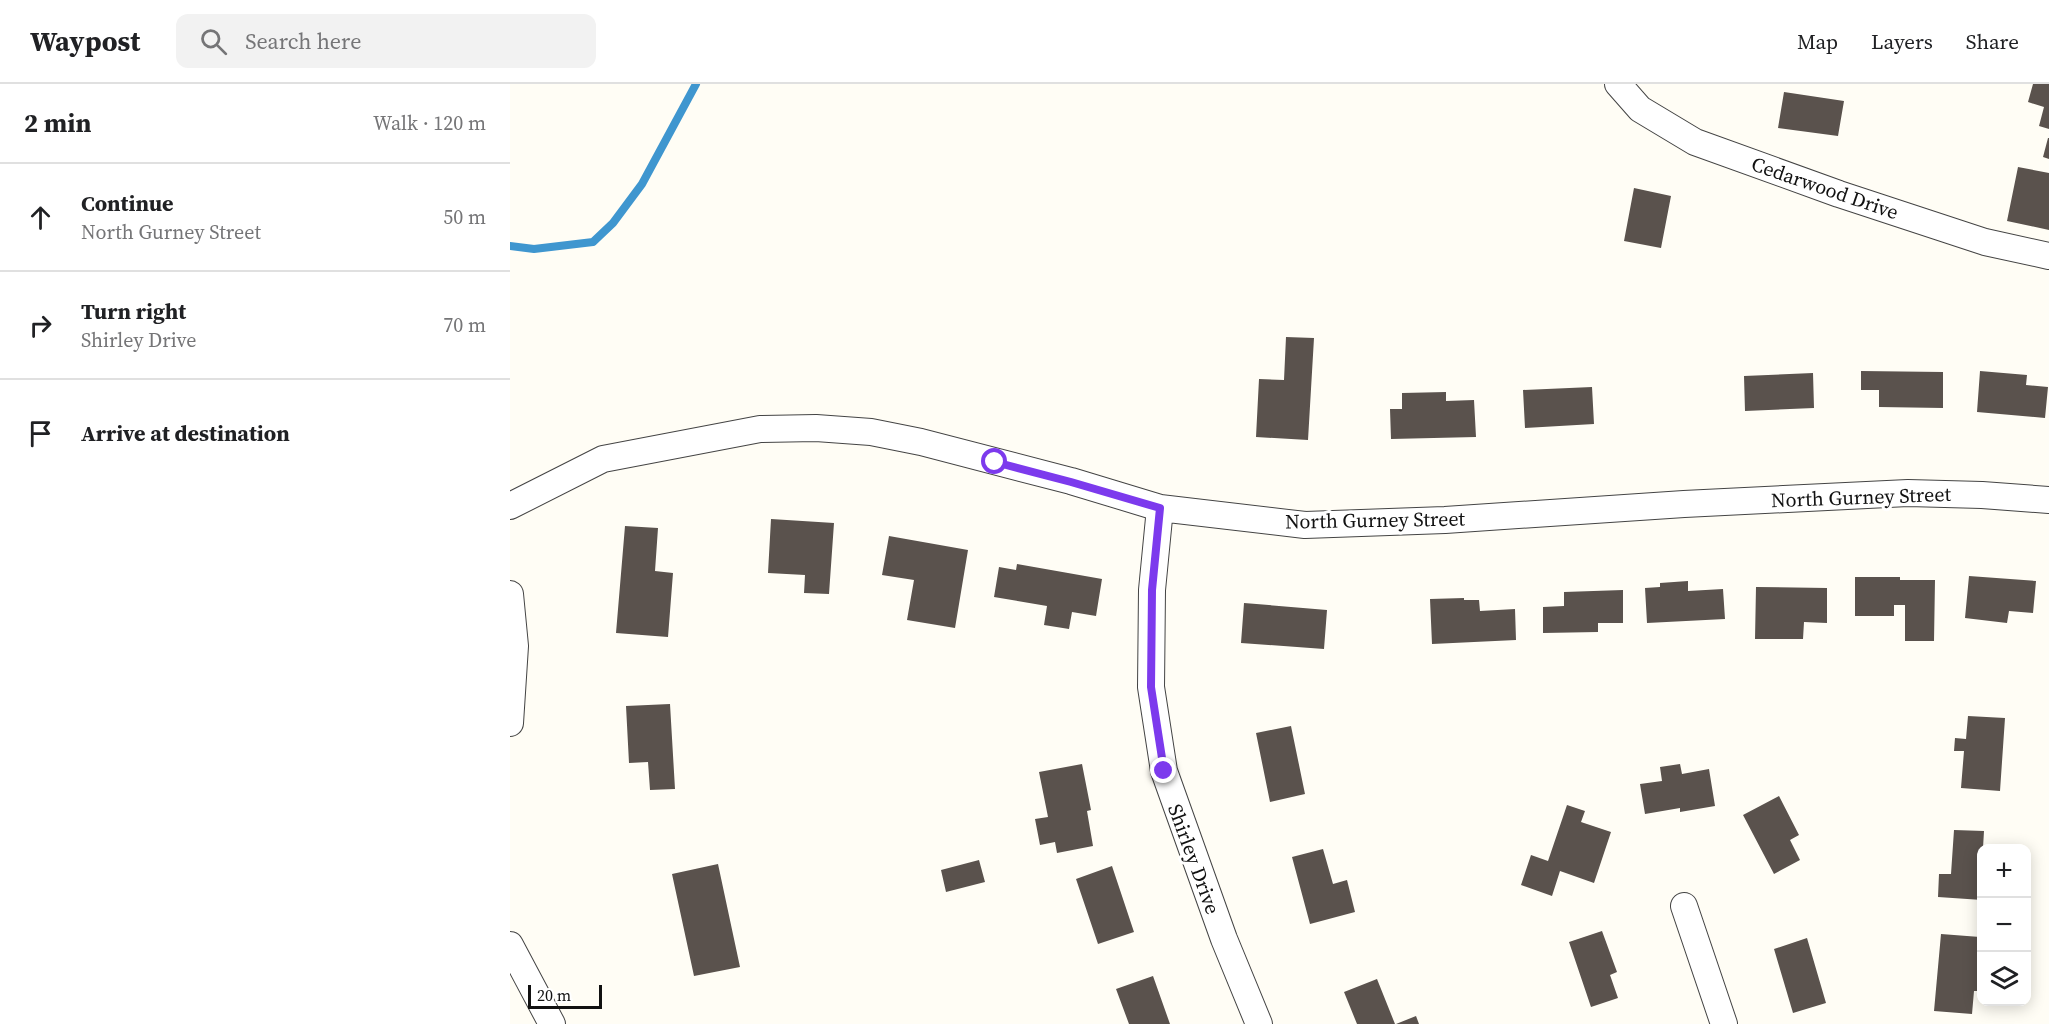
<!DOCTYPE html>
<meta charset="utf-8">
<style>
:root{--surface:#fff;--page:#f2f2f2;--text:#202124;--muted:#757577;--line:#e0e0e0}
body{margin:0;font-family:"Source Serif 4",serif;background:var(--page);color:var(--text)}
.controls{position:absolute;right:18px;bottom:18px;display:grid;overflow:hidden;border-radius:12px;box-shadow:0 3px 15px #0003}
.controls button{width:54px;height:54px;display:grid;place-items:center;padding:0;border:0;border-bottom:2px solid var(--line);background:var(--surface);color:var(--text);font:30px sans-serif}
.scale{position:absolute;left:18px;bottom:15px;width:74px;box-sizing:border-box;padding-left:6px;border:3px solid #111;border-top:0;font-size:16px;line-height:21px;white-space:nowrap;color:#111;-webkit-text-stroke:4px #fff;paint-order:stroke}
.stop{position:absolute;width:18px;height:18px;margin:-14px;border:4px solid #7c3aed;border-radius:50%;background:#fff}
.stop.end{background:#7c3aed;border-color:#fff;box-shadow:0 2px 6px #0008}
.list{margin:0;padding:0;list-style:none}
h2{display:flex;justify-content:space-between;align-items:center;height:78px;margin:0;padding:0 24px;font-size:26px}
h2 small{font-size:20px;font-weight:400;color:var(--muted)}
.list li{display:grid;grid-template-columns:39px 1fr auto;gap:18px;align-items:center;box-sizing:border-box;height:108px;padding:0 24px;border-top:2px solid var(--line)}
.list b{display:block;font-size:22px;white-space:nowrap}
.list p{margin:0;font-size:20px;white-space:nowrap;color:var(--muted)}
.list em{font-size:20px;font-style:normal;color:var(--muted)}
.icon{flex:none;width:33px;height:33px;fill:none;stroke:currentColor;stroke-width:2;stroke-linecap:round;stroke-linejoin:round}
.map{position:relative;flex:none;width:1539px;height:940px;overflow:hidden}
header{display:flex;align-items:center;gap:36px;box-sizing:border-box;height:84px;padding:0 30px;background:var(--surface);border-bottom:2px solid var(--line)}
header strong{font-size:28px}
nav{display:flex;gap:33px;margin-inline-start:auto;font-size:21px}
.search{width:420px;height:54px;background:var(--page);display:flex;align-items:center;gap:15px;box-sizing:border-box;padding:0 21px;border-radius:12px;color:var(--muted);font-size:22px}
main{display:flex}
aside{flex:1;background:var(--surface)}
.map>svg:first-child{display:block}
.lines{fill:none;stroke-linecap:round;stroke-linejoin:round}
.stream{stroke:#3f96cf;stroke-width:8}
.building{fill:#5a524d}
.street-casing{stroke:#444;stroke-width:28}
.street{stroke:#fff;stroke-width:26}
.route{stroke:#7c3aed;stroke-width:8}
.labels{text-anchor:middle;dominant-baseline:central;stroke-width:6;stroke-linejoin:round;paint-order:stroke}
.street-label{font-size:20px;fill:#111;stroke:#fff}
</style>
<header>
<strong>Waypost</strong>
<div class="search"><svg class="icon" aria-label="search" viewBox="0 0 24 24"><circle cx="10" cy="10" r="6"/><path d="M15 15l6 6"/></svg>Search here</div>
<nav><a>Map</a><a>Layers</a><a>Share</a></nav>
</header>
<main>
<aside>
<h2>2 min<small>Walk · 120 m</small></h2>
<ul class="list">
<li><svg class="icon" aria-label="ahead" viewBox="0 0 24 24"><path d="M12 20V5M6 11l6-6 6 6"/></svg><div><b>Continue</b><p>North Gurney Street</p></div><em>50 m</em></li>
<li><svg class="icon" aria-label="right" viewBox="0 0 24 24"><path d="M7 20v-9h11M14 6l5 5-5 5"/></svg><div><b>Turn right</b><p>Shirley Drive</p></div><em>70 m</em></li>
<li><svg class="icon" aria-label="arrive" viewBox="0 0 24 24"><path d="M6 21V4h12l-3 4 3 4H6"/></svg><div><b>Arrive at destination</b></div></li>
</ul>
</aside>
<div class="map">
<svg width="1539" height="940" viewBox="0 0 1539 940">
<rect width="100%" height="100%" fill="#fffdf5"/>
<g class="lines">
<path class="stream" d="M 0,162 L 24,165 L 83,158 L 103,139 L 132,100 L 186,0"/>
</g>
<path class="building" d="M 1523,0 L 1539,0 L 1539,45 L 1529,42 L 1534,23 L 1518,18 Z
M 1274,8 L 1334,17 L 1328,52 L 1268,44 Z
M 1538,54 L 1539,54 L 1539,75 L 1533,73 Z
M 1508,83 L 1539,89 L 1539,146 L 1497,137 Z
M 1124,104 L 1161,112 L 1151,164 L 1114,157 Z
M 776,253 L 804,254 L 798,356 L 746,353 L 749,295 L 774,296 Z
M 1351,287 L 1433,288 L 1433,324 L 1369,323 L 1369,306 L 1351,306 Z
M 1470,287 L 1517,291 L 1516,301 L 1538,303 L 1535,334 L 1467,328 Z
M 1303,289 L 1304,324 L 1235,327 L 1234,292 Z
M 1082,303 L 1084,340 L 1015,344 L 1013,306 Z
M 936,308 L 936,317 L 964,316 L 966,353 L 881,355 L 880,325 L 892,325 L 892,309 Z
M 261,435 L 324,439 L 319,510 L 294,509 L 295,491 L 258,489 Z
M 115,442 L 148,444 L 145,487 L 163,489 L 158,553 L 106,549 Z
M 379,452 L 458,466 L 445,544 L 397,536 L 404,496 L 372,491 Z
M 507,480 L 592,495 L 586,532 L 562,528 L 559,545 L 534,541 L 537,522 L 484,513 L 489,483 L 506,486 Z
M 1459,492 L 1526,497 L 1523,529 L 1499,527 L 1497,539 L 1455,534 Z
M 1345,493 L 1390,493 L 1390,496 L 1425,496 L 1424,557 L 1395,557 L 1395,521 L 1384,521 L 1384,532 L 1345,532 Z
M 1178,497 L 1178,507 L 1213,505 L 1215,535 L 1137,539 L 1135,504 L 1150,503 L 1150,499 Z
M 1246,503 L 1317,504 L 1317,539 L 1294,538 L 1293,555 L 1245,555 Z
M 1113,506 L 1113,539 L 1088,539 L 1088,548 L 1033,549 L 1033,523 L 1054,522 L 1054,508 Z
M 954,514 L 954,516 L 969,516 L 970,527 L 1005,525 L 1006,556 L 922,560 L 920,515 Z
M 734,519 L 817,526 L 814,565 L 731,559 Z
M 160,620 L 165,705 L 140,706 L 138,678 L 119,679 L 116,622 Z
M 1458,632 L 1495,634 L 1490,707 L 1451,704 L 1454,667 L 1444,667 L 1445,654 L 1456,655 Z
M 781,642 L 795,710 L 760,718 L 746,649 Z
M 572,680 L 581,726 L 577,727 L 583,762 L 547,769 L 545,758 L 530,761 L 525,735 L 538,733 L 529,688 Z
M 1170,680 L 1172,690 L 1199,685 L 1205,722 L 1170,728 L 1170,724 L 1135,730 L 1130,700 L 1152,697 L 1150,683 Z
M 1269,712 L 1289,751 L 1280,756 L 1290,776 L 1264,790 L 1233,731 Z
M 1057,721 L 1075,727 L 1071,738 L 1101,748 L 1084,799 L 1050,787 L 1042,812 L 1011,801 L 1021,771 L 1038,777 Z
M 1444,746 L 1474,747 L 1473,764 L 1472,764 L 1472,816 L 1428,813 L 1429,790 L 1441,790 Z
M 813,765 L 823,800 L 837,796 L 845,828 L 800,840 L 782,773 Z
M 469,776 L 475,798 L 436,808 L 431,786 Z
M 208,780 L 230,883 L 184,892 L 162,790 Z
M 602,782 L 624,848 L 588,860 L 566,795 Z
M 1092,847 L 1107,888 L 1100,891 L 1108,914 L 1081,923 L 1059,858 Z
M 1431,850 L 1470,853 L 1467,881 L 1472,882 L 1472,907 L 1464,907 L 1462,930 L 1424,927 Z
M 1297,854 L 1316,919 L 1283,929 L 1264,865 Z
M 643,892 L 660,940 L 619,940 L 606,905 Z
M 867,895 L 885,940 L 847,940 L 834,908 Z
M 906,932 L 909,940 L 886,940 Z"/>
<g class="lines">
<g class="street-casing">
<path id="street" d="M 1108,0 L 1130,25 L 1185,58 L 1329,110 L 1475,158 L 1539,172
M 0,422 L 93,375 L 250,345 L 306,344 L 361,348 L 411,358 L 561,397 L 650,424 L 795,441 L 935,436 L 1174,420 L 1398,409 L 1472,411 L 1539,416
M 650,424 L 642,506 L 641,603 L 654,687 L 714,855 L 749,940
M 0,510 L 5,562 L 0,639
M 1174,822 L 1214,940
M 0,861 L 42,940"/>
</g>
<use href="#street" class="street"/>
</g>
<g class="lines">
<path class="route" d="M 485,378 L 561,398 L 650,424 L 642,506 L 641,603 L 654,687"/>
</g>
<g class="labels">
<g class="street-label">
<text transform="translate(1315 104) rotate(19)">Cedarwood Drive</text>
<text transform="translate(1351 413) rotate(-2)">North Gurney Street</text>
<text transform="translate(865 436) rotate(-1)">North Gurney Street</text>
<text transform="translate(684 775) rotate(70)">Shirley Drive</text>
</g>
</g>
</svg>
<div class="controls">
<button>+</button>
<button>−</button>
<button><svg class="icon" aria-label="layers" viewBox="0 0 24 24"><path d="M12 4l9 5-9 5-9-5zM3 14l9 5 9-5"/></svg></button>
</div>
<div class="scale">20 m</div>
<div class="stop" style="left:485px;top:378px"></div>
<div class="stop end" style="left:654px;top:687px"></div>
</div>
</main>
